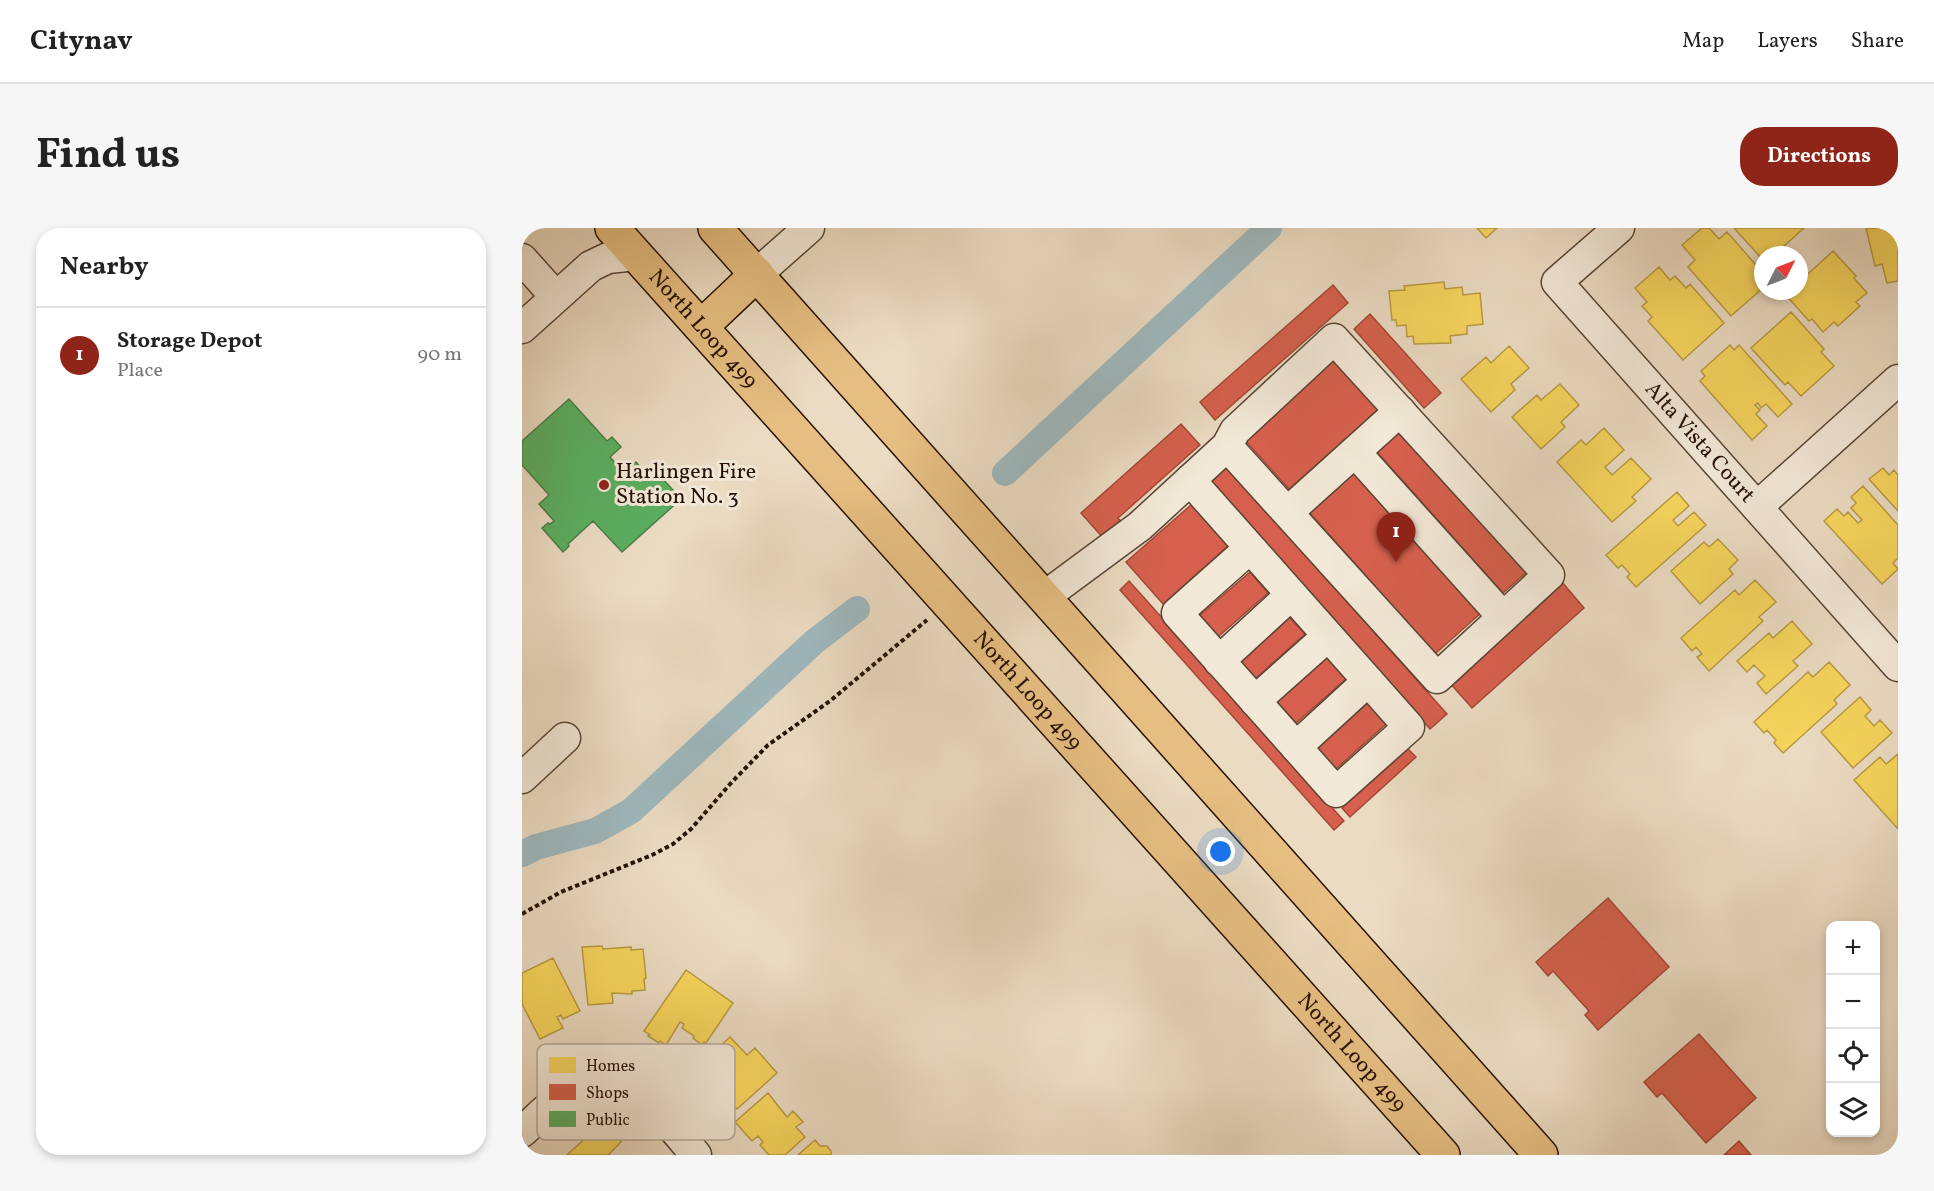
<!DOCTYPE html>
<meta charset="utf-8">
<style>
:root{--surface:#fff;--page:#f6f6f6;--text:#222;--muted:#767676;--line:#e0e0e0;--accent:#8f2418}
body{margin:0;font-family:Vollkorn,serif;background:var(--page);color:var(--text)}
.controls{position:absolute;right:18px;bottom:18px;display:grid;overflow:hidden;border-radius:12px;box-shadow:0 3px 9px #0003}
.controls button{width:54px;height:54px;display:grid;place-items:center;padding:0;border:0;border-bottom:2px solid var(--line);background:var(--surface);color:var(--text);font:30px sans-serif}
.compass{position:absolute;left:1232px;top:18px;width:54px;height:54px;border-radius:50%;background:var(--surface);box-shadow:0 3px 9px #0003;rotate:48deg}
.you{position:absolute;left:699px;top:624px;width:21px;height:21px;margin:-15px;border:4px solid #fff;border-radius:50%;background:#1a73e8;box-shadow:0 0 0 9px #1a73e833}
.badge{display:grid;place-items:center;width:39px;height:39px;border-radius:50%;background:var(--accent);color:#fff;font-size:20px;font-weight:700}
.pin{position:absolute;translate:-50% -50px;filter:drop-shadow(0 2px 3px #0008)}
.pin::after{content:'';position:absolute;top:32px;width:21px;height:18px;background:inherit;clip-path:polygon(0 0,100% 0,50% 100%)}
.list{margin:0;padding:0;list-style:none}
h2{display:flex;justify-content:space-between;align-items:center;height:78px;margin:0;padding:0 24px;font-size:26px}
h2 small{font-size:20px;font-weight:400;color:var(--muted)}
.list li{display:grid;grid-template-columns:39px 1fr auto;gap:18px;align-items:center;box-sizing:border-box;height:96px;padding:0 24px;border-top:2px solid var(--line)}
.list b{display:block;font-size:22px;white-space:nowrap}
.list p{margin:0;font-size:20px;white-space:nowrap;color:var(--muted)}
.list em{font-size:20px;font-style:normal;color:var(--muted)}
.icon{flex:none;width:33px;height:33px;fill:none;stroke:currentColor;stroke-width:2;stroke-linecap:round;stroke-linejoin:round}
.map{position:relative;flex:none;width:1376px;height:927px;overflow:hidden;border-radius:24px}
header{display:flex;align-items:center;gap:36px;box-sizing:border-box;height:84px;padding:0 30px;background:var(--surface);border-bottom:2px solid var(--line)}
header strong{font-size:28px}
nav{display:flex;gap:33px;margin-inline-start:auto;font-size:21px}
.intro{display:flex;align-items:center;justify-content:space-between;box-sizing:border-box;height:144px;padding:0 36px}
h1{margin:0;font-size:42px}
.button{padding:15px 27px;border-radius:24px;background:var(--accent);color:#fff;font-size:21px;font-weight:700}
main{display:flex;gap:36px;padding:0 36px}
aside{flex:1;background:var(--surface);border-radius:24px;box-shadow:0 3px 9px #0003}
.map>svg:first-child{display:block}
.homes{fill:#f6d55c;stroke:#b89a42;stroke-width:1.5}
.shops{fill:#d6604d;stroke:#a24838;stroke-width:1.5}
.public{fill:#5aae61;stroke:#4b7f46;stroke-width:1.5}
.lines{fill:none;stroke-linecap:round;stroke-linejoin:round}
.canal{stroke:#9eb8be;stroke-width:26}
.minor-casing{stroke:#594435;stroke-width:33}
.major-casing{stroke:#281106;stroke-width:36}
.path{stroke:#281106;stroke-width:4;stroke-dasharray:4.5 3;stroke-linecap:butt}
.minor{stroke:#f2e8d7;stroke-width:30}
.major{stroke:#e6be81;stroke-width:33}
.poi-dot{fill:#8f2418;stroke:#f2e8d7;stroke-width:2}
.labels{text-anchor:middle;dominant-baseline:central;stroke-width:6;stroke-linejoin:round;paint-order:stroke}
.street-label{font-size:22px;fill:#281106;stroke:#f2e8d7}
.poi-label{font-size:22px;fill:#281106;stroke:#f2e8d7;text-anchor:start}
.key{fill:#f2e8d7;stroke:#b5a898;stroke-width:1.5}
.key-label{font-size:16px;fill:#281106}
</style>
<header>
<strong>Citynav</strong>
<nav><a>Map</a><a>Layers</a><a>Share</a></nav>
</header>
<div class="intro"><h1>Find us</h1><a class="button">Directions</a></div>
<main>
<aside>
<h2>Nearby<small></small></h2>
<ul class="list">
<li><span class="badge">1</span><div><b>Storage Depot</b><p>Place</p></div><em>90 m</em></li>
</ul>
</aside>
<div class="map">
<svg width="1376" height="927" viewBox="0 0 1376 927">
<rect width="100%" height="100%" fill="#ebdbc2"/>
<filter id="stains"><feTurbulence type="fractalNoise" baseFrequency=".00333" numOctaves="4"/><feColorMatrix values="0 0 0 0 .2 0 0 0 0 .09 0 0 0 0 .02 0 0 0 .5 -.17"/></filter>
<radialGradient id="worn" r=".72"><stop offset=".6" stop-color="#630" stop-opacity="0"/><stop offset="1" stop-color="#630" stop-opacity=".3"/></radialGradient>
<path class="homes" d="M 955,0 L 975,0 L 964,10 Z
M 1180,0 L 1187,0 L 1197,11 L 1205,4 L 1241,45 L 1241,60 L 1209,88 L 1166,39 L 1173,32 L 1160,17 Z
M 1212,0 L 1282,0 L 1252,27 L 1241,27 L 1241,32 Z
M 1344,0 L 1376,0 L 1376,53 L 1365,55 L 1360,36 L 1353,38 Z
M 1311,23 L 1334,48 L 1332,50 L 1345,65 L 1334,74 L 1338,78 L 1316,98 L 1312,94 L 1301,104 L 1290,91 L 1287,93 L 1263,66 L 1267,63 L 1277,63 L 1277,54 Z
M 1137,39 L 1148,52 L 1153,48 L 1164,60 L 1168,56 L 1202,95 L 1161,132 L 1126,93 L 1130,89 L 1120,78 L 1125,74 L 1113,60 Z
M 922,54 L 923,61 L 940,59 L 941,67 L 958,65 L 961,96 L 945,98 L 945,106 L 928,108 L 929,115 L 892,116 L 891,108 L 885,109 L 884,97 L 875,98 L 874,92 L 870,92 L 867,63 L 883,62 L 882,58 Z
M 1269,84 L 1302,121 L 1299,124 L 1312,138 L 1279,168 L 1266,154 L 1263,157 L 1229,120 Z
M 1208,117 L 1212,122 L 1217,117 L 1270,176 L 1256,189 L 1244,176 L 1239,180 L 1236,175 L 1233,177 L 1238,182 L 1234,186 L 1245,198 L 1230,212 L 1178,153 L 1183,148 L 1179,143 Z
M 987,118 L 1007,140 L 989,156 L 993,162 L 969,184 L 939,151 L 964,129 L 969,135 Z
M 1038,156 L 1057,177 L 1039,194 L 1043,199 L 1019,221 L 990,189 L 1015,167 L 1019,172 Z
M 1082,200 L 1102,222 L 1083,239 L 1090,247 L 1109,230 L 1129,251 L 1110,269 L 1114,273 L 1090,294 L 1035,234 L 1059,212 L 1064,217 Z
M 1361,240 L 1367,247 L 1372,242 L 1376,247 L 1376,283 L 1347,251 Z
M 1341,258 L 1376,297 L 1376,330 L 1371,335 L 1376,341 L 1360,356 L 1302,293 L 1315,281 L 1322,288 L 1326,284 L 1336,295 L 1340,292 L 1329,280 L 1334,275 L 1329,269 Z
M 1155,264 L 1167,278 L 1151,292 L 1156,298 L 1172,284 L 1184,297 L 1114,359 L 1105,349 L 1108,346 L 1100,337 L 1096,340 L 1084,327 Z
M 1196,311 L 1216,332 L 1207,341 L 1211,346 L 1178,376 L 1149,343 L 1182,314 L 1187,319 Z
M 1233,352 L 1254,374 L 1237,389 L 1241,393 L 1187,443 L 1175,429 L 1180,426 L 1174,419 L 1170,423 L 1159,410 L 1213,362 L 1217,367 Z
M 1270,393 L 1290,416 L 1271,433 L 1276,438 L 1244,466 L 1235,455 L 1243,448 L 1232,437 L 1225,444 L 1215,433 L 1247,405 L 1251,410 Z
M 1307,434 L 1328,457 L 1312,472 L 1315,476 L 1261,525 L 1252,515 L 1254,512 L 1245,502 L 1242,505 L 1232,494 L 1286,444 L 1291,449 Z
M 1338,469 L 1349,482 L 1343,488 L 1352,498 L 1358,492 L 1370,505 L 1331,540 L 1299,504 Z
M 1376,526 L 1376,601 L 1332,552 L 1358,529 L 1364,536 Z
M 80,718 L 81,721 L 109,719 L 109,722 L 121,721 L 124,750 L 122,751 L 123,762 L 110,763 L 110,766 L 90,765 L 91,775 L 66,777 L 60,719 Z
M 31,730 L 58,783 L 41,791 L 39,787 L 35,789 L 41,800 L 18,811 L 0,776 L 0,745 Z
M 164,742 L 211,775 L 184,815 L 182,814 L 180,817 L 171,810 L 172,808 L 160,800 L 162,796 L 158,794 L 144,817 L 138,813 L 137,815 L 126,808 L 128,807 L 122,803 Z
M 208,809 L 225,827 L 233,820 L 255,845 L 215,881 L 197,862 L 207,853 L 203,849 L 186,864 L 169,845 Z
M 246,865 L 265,889 L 271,883 L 281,894 L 274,899 L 283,909 L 263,927 L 247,927 L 238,917 L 241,914 L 236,908 L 230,913 L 213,894 Z
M 81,894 L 99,914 L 87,926 L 88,927 L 45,927 Z
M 293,912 L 298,918 L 305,918 L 309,923 L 309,927 L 276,927 Z"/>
<path class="shops" d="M 811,57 L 826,75 L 693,192 L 678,174 Z
M 848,86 L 919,165 L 902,180 L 832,101 Z
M 813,129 L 859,179 L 767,261 L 722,211 Z
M 659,196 L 678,217 L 596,290 L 600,295 L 582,311 L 559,285 Z
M 880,202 L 1006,343 L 981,365 L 855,224 Z
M 704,238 L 925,486 L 908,501 L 687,253 Z
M 834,243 L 960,384 L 913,426 L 788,285 Z
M 670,276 L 707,317 L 641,376 L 604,334 Z
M 728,344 L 746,365 L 696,409 L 677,388 Z
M 607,353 L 822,593 L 812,602 L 598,362 Z
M 1040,354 L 1062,380 L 950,480 L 927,454 Z
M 767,389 L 783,406 L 733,451 L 718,433 Z
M 805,430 L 824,451 L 774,495 L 755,474 Z
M 845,475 L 864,496 L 814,541 L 795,520 Z
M 886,521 L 894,529 L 828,589 L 820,580 Z
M 1086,670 L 1147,739 L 1076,802 L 1063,787 L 1067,783 L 1031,743 L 1026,748 L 1014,734 Z
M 1177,806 L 1234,870 L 1184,915 L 1140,865 L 1135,869 L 1122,854 Z
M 1217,913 L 1229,927 L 1202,927 Z"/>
<path class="public" d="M 47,171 L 85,213 L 90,209 L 99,219 L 88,229 L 102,245 L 114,234 L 124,246 L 131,240 L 159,271 L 100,324 L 71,293 L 46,316 L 47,318 L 41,324 L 20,300 L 26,295 L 28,296 L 32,293 L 17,276 L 27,267 L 0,237 L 0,213 Z"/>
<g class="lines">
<path class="canal" d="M 483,245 L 747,0
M 0,626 L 14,619 L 73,603 L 109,583 L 292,414 L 335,381"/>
<g class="minor-casing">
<g id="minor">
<path id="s1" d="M 1097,0 L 1035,54 L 1376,438"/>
<path d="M 0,31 L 34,69"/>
<path d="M 235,46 L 287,0"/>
<path d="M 0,100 L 69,38 L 86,30 L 114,27"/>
<path d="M 833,224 L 981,389"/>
<path d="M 668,252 L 887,499 L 814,564 L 655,385 L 727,321"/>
<path d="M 1235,279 L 1376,152"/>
<path d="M 766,284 L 878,183"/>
<path d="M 522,369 L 618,298 L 705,218 L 713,203 L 812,111 L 1027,347 L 915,450 L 705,218"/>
<path d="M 697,433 L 769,367"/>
<path d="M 733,473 L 806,408"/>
<path d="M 774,519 L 846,453"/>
<path d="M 0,550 L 43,510"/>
<path d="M 0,904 C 18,888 38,865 62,856 C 73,852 91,851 102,856 C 128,870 155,905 174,927"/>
</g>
</g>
<g class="major-casing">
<g id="major">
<path id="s2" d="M 90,0 L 921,927"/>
<path d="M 193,0 L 1019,927"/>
<path d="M 179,99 L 235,46"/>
</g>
</g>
<path class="path" d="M 0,686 L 39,664 L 130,627 L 151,616 L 169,601 L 209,555 L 246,517 L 308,473 L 405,392"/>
<use href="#minor" class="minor"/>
<use href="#major" class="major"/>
</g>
<circle class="poi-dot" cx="82" cy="257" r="6"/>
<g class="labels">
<g class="street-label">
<text stroke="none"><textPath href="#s2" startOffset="136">North Loop 499</textPath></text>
<text stroke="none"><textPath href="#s1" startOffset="297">Alta Vista Court</textPath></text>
<text stroke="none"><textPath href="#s2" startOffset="622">North Loop 499</textPath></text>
<text stroke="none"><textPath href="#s2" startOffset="1108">North Loop 499</textPath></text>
</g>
<g class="poi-label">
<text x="94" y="244">Harlingen Fire<tspan x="94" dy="25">Station No. 3</tspan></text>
</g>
</g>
<rect x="15" y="816" width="198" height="96" rx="9" class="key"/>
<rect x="27" y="829" width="27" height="16" fill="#f6d55c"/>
<rect x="27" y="856" width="27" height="16" fill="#d6604d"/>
<rect x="27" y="883" width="27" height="16" fill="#5aae61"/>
<g class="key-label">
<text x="64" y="843">Homes</text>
<text x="64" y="870">Shops</text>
<text x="64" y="897">Public</text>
</g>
<rect width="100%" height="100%" filter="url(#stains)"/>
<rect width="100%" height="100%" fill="url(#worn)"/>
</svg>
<div class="controls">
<button>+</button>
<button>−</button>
<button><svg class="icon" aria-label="locate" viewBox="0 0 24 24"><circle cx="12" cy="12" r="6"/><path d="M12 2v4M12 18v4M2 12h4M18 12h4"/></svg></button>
<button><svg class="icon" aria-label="layers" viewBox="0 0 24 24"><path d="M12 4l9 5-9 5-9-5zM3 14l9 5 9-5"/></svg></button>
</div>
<svg class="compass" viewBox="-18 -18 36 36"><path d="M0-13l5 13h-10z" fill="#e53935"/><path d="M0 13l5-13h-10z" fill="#767676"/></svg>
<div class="you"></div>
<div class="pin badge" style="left:874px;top:334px">1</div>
</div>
</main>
